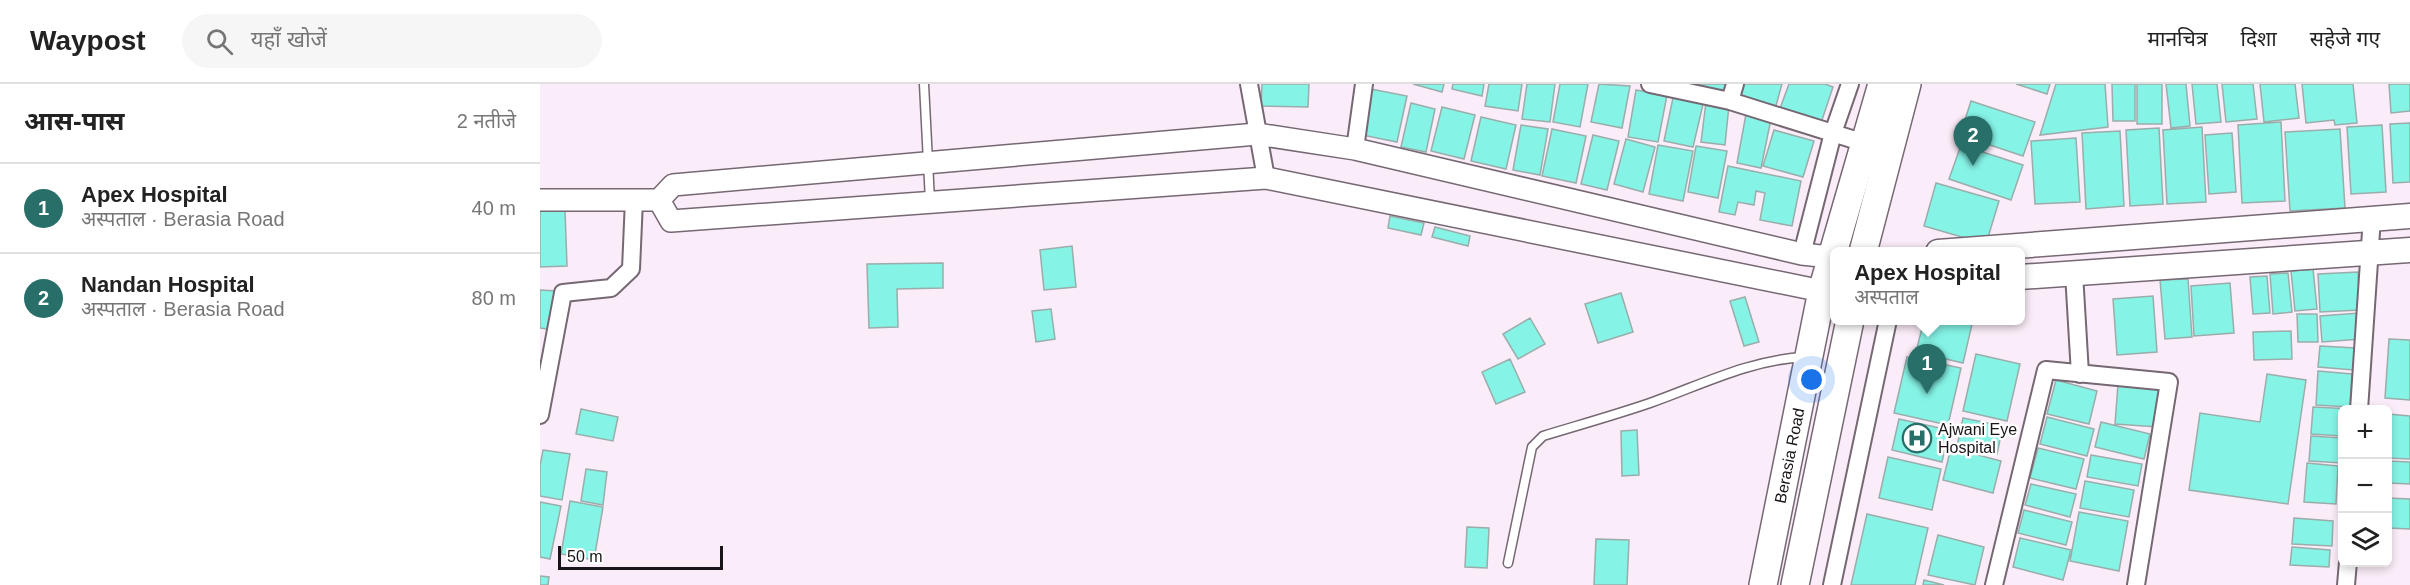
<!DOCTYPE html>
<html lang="hi">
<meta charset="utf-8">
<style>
:root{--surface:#fff;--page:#f6f6f6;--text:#222;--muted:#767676;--line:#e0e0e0;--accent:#276f68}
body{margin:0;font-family:Arial,"Noto Sans Devanagari",sans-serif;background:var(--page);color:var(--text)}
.controls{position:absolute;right:18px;bottom:18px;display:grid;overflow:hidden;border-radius:9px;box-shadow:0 3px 9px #0003}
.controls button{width:54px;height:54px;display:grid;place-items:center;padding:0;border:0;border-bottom:2px solid var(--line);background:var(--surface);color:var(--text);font:30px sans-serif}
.scale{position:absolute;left:18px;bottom:15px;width:165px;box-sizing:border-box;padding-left:6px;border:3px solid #191418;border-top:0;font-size:16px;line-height:21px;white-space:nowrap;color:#191418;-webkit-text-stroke:4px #fefefe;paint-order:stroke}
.you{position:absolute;left:1272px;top:296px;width:21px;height:21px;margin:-15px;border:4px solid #fff;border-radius:50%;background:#1a73e8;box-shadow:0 0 0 9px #1a73e833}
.badge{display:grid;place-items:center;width:39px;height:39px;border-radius:50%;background:var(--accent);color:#fff;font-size:20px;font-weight:700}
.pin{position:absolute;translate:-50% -50px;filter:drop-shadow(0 2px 3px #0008)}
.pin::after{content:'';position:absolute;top:32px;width:21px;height:18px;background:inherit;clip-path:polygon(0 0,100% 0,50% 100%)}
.popup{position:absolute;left:1290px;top:163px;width:195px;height:78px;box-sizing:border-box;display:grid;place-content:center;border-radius:9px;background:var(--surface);filter:drop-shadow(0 2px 4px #0005);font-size:20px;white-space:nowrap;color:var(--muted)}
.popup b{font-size:22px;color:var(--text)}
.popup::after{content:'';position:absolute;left:50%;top:100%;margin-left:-12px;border:12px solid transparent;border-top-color:var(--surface)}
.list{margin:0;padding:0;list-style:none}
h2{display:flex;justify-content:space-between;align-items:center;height:78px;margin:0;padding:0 24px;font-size:26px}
h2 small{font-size:20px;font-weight:400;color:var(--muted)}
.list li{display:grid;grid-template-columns:39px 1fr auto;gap:18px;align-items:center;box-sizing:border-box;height:90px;padding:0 24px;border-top:2px solid var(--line)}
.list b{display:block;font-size:22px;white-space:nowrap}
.list p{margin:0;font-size:20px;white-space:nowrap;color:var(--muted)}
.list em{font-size:20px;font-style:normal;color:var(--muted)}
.icon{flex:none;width:33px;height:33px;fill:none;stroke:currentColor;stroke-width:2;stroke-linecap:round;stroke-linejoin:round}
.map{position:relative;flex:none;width:1870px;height:501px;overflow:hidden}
header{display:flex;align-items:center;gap:36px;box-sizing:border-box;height:84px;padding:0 30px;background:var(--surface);border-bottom:2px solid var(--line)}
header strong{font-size:28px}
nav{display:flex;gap:33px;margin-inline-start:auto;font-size:21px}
.search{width:420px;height:54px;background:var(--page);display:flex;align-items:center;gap:15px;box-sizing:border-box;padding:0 21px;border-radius:33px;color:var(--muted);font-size:22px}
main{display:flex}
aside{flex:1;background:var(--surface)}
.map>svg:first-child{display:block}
.building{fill:#85f3e6;stroke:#9aadaa;stroke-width:1.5}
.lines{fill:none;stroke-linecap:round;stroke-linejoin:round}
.service-casing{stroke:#756873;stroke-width:11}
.minor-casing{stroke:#756873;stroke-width:20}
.tertiary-casing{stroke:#756873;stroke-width:24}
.secondary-casing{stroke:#756873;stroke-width:27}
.primary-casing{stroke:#756873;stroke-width:30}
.service{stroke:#fff;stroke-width:8}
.minor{stroke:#fff;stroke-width:16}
.tertiary{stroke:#fff;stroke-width:21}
.secondary{stroke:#fff;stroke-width:24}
.primary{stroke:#fff;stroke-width:27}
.labels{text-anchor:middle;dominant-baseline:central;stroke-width:5;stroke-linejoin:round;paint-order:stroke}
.poi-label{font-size:16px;fill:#191418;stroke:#fefefe;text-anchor:start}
.street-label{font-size:16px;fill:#191418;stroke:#fefefe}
</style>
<header>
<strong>Waypost</strong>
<div class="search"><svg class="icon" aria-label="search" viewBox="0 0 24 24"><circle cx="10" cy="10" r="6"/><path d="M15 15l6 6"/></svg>यहाँ खोजें</div>
<nav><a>मानचित्र</a><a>दिशा</a><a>सहेजे गए</a></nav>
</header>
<main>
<aside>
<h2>आस-पास<small>2 नतीजे</small></h2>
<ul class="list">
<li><span class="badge">1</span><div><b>Apex Hospital</b><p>अस्पताल · Berasia Road</p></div><em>40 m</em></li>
<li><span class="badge">2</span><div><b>Nandan Hospital</b><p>अस्पताल · Berasia Road</p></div><em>80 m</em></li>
</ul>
</aside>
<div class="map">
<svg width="1870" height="501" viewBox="0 0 1870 501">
<rect width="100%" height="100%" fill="#faecf8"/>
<path class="building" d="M 722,0 L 769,0 L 768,23 L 721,22 Z
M 873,0 L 904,0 L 902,8 Z
M 913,0 L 944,0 L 942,12 L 912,5 Z
M 949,0 L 982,0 L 978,27 L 945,22 Z
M 987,0 L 1015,0 L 1010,38 L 982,35 Z
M 1020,0 L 1048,0 L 1040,43 L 1013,38 Z
M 1059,0 L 1090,2 L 1082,44 L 1051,38 Z
M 1153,0 L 1186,0 L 1183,10 L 1152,3 Z
M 1204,0 L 1242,0 L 1235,25 L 1200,16 Z
M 1249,0 L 1285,0 L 1293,3 L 1280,42 L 1239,27 Z
M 1476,0 L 1510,0 L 1507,10 Z
M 1516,0 L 1565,0 L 1568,43 L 1500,51 Z
M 1572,0 L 1595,0 L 1595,37 L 1573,37 Z
M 1597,0 L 1622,0 L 1622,40 L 1597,40 Z
M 1626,0 L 1646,0 L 1650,42 L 1631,44 Z
M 1652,0 L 1677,0 L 1681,38 L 1656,40 Z
M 1682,0 L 1713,0 L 1717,35 L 1686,38 Z
M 1720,0 L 1755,0 L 1759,34 L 1724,38 Z
M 1762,0 L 1813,0 L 1817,39 L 1795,41 L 1794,36 L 1766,39 Z
M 1849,0 L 1870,0 L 1870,27 L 1851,29 Z
M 831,5 L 867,12 L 857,58 L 822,51 Z
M 1096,6 L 1127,11 L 1118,58 L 1088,53 Z
M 1134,9 L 1164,16 L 1153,63 L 1124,57 Z
M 1431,17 L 1495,38 L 1483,72 L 1420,51 Z
M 1166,18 L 1189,21 L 1185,61 L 1161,58 Z
M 871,19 L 895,25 L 886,68 L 861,63 Z
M 902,23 L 935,31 L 924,75 L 891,67 Z
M 1206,30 L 1231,35 L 1221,84 L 1197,79 Z
M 941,33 L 976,41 L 966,85 L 931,77 Z
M 1741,38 L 1745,117 L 1702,119 L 1698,41 Z
M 1870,39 L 1870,98 L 1853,99 L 1850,40 Z
M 981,41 L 1008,45 L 1000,91 L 973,86 Z
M 1842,41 L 1846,108 L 1811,110 L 1807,43 Z
M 1662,43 L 1666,118 L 1627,120 L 1623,46 Z
M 1619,44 L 1623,120 L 1590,122 L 1586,46 Z
M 1012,45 L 1046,52 L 1036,99 L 1002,92 Z
M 1800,45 L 1805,124 L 1750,127 L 1745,48 Z
M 1234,46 L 1274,57 L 1263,93 L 1223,82 Z
M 1580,47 L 1584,122 L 1546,125 L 1542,49 Z
M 1692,49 L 1696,108 L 1669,110 L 1665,51 Z
M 1053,51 L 1079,57 L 1067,106 L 1041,100 Z
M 1536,54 L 1540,118 L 1495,120 L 1491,57 Z
M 1086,55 L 1115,63 L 1103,108 L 1074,100 Z
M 1118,61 L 1153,67 L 1143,117 L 1109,110 Z
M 1421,61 L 1483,81 L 1471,116 L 1409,95 Z
M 1156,62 L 1187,67 L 1178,114 L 1148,108 Z
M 1188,82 L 1261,97 L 1252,142 L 1220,136 L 1225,109 L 1216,107 L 1214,121 L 1198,118 L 1195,131 L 1179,128 Z
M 1396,99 L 1459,117 L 1446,160 L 1384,142 Z
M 25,126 L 27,182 L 0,183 L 0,127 Z
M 850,132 L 884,139 L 881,151 L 848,144 Z
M 895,143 L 930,152 L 928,162 L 892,153 Z
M 532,162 L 536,203 L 504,206 L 500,166 Z
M 403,179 L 403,204 L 357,205 L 358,243 L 329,244 L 327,180 Z
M 1773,185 L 1777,225 L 1755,227 L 1751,187 Z
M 1818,188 L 1820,226 L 1780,228 L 1778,190 Z
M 1748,189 L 1752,228 L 1733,230 L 1730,190 Z
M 1727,192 L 1730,229 L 1713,230 L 1710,193 Z
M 1648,195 L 1652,253 L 1625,255 L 1620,196 Z
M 1690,199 L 1694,249 L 1654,252 L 1651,202 Z
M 0,206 L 18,207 L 13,246 L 0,244 Z
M 1081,209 L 1093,248 L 1058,259 L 1045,220 Z
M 1613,212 L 1617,268 L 1577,271 L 1573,215 Z
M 1205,213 L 1219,258 L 1204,262 L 1190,217 Z
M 511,225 L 515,255 L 496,258 L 492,227 Z
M 1819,229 L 1821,255 L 1782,258 L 1780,232 Z
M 1757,230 L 1777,230 L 1778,258 L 1758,258 Z
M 990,234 L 1005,260 L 978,275 L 963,250 Z
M 1384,236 L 1433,236 L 1423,279 L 1376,268 Z
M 1751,247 L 1752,275 L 1714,276 L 1713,248 Z
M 1849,255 L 1870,256 L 1870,316 L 1845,314 Z
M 1780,262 L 1816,264 L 1814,286 L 1778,283 Z
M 1436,270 L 1480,280 L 1467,337 L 1423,327 Z
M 1367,273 L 1421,284 L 1408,341 L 1354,329 Z
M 970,275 L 985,308 L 956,320 L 942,288 Z
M 1778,287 L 1812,290 L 1810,323 L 1776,321 Z
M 1727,290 L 1766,296 L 1748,420 L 1649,406 L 1660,329 L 1720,338 Z
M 1516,296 L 1557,307 L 1549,340 L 1507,330 Z
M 1578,300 L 1621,303 L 1618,343 L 1575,340 Z
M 1773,323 L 1814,325 L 1802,326 L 1802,352 L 1771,350 Z
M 41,325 L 78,333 L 73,357 L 36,350 Z
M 1848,330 L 1870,332 L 1870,375 L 1848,374 Z
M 1507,333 L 1554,345 L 1547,372 L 1500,360 Z
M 1423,334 L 1463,342 L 1457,370 L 1417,362 Z
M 1359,335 L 1409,346 L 1402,378 L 1352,366 Z
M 1561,338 L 1610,350 L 1604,375 L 1555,363 Z
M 1097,346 L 1099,391 L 1082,392 L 1081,347 Z
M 1771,352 L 1802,354 L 1802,379 L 1769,377 Z
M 1411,364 L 1461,377 L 1453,409 L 1403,396 Z
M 1498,364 L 1544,375 L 1536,405 L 1490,394 Z
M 3,366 L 30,370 L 22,416 L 0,412 L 0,382 Z
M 1551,371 L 1602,380 L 1598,402 L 1547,393 Z
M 1348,373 L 1401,385 L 1392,426 L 1339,414 Z
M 1848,377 L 1870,378 L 1870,400 L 1848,399 Z
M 1767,379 L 1798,382 L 1796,420 L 1764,418 Z
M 46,385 L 67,388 L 63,421 L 41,417 Z
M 1545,397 L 1594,406 L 1589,433 L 1540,424 Z
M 1491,400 L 1536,410 L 1530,433 L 1485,421 Z
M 1848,414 L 1870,415 L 1870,445 L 1848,444 Z
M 30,417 L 63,423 L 54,476 L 21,470 Z
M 0,418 L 21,422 L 10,475 L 0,473 Z
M 1484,426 L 1532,438 L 1526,461 L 1478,449 Z
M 1539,428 L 1588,437 L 1579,487 L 1530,477 Z
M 1327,430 L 1388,444 L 1375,501 L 1311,501 Z
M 1754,434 L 1793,437 L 1792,462 L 1752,460 Z
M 927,443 L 949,444 L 947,484 L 925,483 Z
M 1398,451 L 1444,463 L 1435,501 L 1388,491 Z
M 1480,454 L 1531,466 L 1523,496 L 1473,483 Z
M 1056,455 L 1089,456 L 1087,501 L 1054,501 Z
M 1752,463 L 1790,466 L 1789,483 L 1750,481 Z
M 0,492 L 9,493 L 8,501 L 0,501 Z
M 1384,496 L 1404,501 L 1383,501 Z"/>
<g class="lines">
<g class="service-casing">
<path id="service" d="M 384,0 L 390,117
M 968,479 L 992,363 L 1003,352 C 1039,341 1075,331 1110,319 C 1161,301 1209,276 1264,273"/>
</g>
<g class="minor-casing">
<path id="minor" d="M 709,0 L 726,94
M 1110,0 L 1190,17 L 1331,61
M 1190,17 L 1195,0
M 815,65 L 824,0
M 1262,170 L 1293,49 L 1310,0
M 1534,189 L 1540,290
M 1819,326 L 1832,133
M 0,331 L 23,209 L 71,204 L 91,185 L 94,116
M 1292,501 L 1348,236
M 1454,501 L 1506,286 L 1629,298 L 1596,501
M 1806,501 L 1808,478"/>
</g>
<g class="tertiary-casing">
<path id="tertiary" d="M 0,116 L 119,116 L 133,101 L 717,50 L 815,65 L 1262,170 L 1290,173
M 119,116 L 131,137 L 726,94 L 1282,207"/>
</g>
<g class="secondary-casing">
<path id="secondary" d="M 1398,168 L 1870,132
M 1480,193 L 1870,166"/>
</g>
<g class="primary-casing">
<g id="primary">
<path d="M 1323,168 L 1367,0"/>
<path id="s1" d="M 1223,501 L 1282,207 L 1342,0"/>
<path d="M 1255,501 L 1310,236"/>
</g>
</g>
<use href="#service" class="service"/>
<use href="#minor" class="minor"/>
<use href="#tertiary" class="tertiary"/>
<use href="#secondary" class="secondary"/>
<use href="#primary" class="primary"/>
</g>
<defs>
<g id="hospital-ring" transform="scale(1.5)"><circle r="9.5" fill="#fefefe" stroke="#276f68" stroke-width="1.5"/><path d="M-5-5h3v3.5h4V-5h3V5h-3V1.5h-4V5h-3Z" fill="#276f68"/></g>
</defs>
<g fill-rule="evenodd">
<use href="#hospital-ring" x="1377" y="354"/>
</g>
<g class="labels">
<g class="poi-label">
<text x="1398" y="345">Ajwani Eye<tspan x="1398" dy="18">Hospital</tspan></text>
</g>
<g class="street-label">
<text stroke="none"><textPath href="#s1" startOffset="132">Berasia Road</textPath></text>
</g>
</g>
</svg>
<div class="controls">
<button>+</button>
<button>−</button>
<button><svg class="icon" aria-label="layers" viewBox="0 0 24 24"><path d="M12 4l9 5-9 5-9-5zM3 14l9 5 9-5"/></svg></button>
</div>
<div class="scale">50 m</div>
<div class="you"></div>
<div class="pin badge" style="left:1387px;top:310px">1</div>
<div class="popup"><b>Apex Hospital</b>अस्पताल</div>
<div class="pin badge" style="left:1433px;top:82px">2</div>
</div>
</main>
